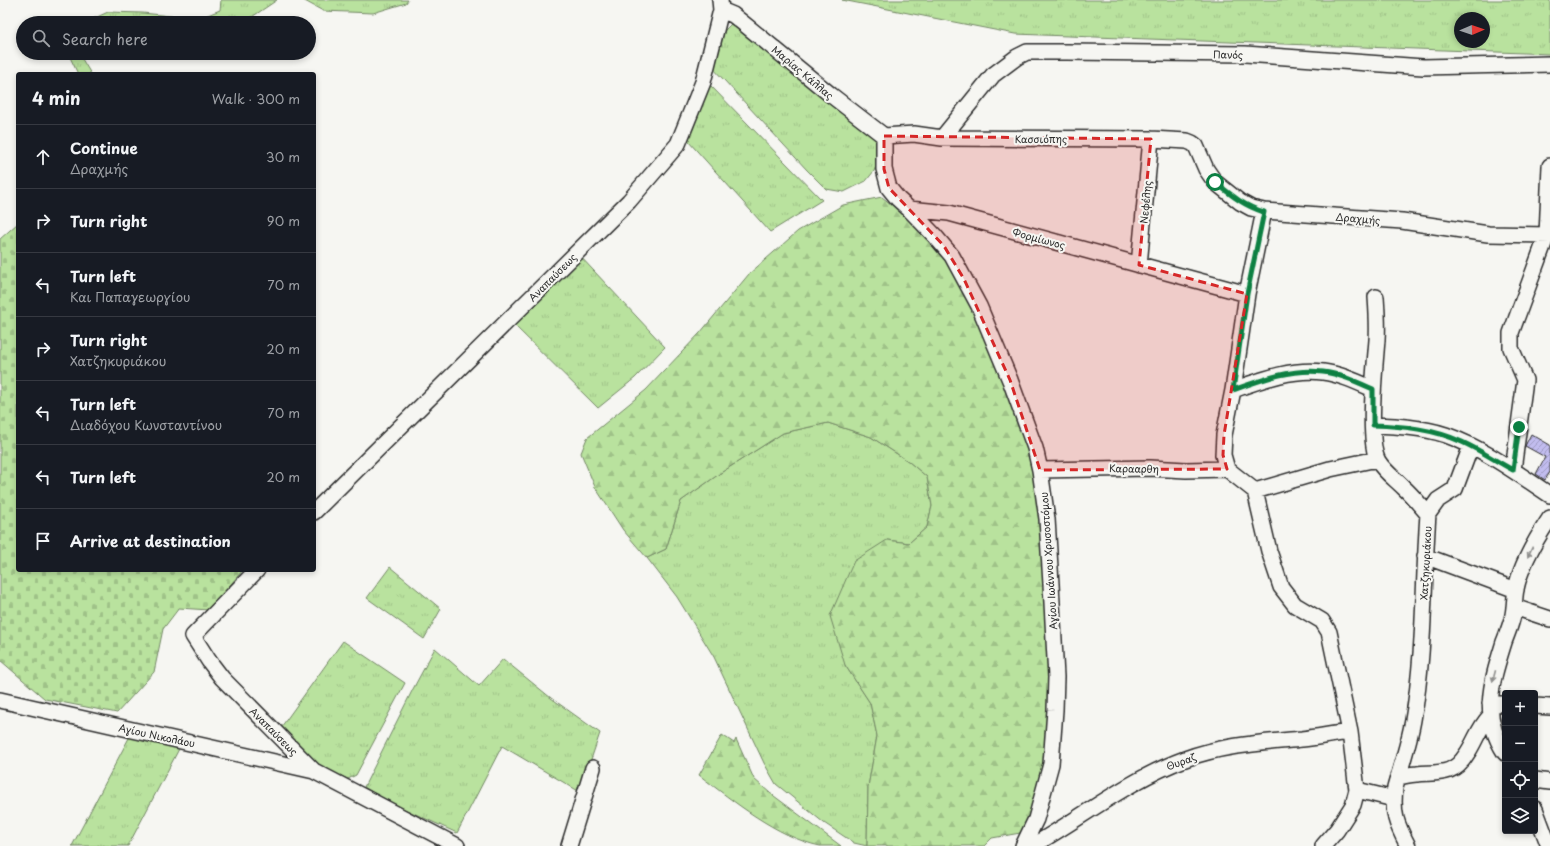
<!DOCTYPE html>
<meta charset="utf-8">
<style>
:root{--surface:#171b24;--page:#242831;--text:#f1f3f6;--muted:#9ea1a6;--line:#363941}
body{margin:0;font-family:"Playpen Sans",sans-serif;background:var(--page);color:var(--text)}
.controls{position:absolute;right:12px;bottom:12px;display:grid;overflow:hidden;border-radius:4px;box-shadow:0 2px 6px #0003}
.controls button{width:36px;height:36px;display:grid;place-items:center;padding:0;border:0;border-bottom:1px solid var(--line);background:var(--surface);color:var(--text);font:20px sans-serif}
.compass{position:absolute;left:1454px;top:12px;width:36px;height:36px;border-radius:50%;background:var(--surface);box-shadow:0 2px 6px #0003;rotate:88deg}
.stop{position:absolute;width:12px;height:12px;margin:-9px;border:3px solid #0b8043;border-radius:50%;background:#fff}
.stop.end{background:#0b8043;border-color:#fff;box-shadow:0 1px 4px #0008}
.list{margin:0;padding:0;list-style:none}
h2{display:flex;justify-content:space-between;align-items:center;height:52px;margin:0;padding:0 16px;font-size:17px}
h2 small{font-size:13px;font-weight:400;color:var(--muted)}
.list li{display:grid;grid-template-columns:26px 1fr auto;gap:12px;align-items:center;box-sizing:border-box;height:64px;padding:0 16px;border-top:1px solid var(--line)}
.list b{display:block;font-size:15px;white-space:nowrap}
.list p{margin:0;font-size:13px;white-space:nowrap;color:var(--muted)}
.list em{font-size:13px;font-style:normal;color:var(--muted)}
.icon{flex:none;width:22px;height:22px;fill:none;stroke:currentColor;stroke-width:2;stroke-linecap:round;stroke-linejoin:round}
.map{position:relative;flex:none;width:1550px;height:846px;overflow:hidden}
.search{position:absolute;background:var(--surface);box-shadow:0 2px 6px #0003;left:16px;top:16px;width:300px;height:44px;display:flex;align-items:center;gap:10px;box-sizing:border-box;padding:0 14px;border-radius:22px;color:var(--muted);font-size:15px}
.panel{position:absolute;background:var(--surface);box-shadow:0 2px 6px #0003;left:16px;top:72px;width:300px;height:500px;border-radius:4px}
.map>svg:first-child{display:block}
.grass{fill:url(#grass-tufts);stroke:#728664;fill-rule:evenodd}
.forest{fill:url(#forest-firs);stroke:#728664}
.cemetery{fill:url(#cemetery-stones);stroke:#728664}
.building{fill:url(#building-hatch);stroke:#2b2b2b}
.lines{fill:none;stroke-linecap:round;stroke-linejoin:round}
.minor-casing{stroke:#2b2b2b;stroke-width:18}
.minor{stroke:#f6f6f2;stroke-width:15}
.oneway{fill:#90908e}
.route{stroke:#0b8043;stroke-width:5}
.marked{fill:#d62828;fill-opacity:0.2;stroke:#d62828;stroke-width:3;stroke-dasharray:8 5;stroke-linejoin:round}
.labels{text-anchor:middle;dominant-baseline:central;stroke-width:4;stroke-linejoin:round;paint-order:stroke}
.street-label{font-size:10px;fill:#2b2b2b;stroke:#f6f6f2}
</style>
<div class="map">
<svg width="1550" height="846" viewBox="0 0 1550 846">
<defs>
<pattern id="grass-tufts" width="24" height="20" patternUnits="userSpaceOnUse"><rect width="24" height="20" fill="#b9e29e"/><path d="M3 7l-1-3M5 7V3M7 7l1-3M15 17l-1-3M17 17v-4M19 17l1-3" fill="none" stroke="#9fc288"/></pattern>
<pattern id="forest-firs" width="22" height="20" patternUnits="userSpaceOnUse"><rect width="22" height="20" fill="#b9e29e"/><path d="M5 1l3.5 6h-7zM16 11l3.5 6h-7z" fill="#9fc288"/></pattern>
<pattern id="cemetery-stones" width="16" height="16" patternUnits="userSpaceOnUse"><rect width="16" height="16" fill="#b9e29e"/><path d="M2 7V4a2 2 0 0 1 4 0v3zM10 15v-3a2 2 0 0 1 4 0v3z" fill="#9fc288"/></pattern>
<pattern id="building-hatch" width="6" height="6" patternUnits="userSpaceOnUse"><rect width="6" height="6" fill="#c2bdef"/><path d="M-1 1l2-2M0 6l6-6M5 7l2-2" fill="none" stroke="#9e9ac2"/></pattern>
</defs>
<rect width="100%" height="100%" fill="#f6f6f2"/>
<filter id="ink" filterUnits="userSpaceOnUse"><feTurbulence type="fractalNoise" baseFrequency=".025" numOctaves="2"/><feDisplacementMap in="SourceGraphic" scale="8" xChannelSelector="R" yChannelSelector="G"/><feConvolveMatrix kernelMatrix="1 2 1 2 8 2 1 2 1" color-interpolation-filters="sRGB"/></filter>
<g filter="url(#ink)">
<path class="grass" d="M 221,0 L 277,0 L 243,23 L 84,23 L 108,12 L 143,13 L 198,19 L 220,10 Z
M 303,0 L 408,0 L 406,3 L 373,13 L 323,11 Z
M 842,0 L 1550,0 L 1550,54 L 1015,34 ZM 1460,18 L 1484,18 L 1484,42 L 1460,42 Z
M 733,22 L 871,131 L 879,142 L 879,159 L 874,171 L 866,181 L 844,192 L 826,189 L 807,170 L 712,67 L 725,30 Z
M 68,53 L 83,53 L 82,59 L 91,74 L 78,74 Z
M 709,84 L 822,200 L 770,232 L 688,141 Z
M 579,255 L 665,347 L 635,378 L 598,408 L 510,321 Z
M 828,423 L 871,437 L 908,461 L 927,477 L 932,506 L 927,527 L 909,543 L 887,540 L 845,665 L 870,703 L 877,736 L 868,787 L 867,846 L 854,843 L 824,823 L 776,784 L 764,763 L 714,657 L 677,597 L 647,558 L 666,549 L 681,501 L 722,472 L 783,433 Z
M 390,567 L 441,609 L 424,639 L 367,598 Z
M 343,641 L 405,683 L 356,775 L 348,779 L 320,768 L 279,730 Z
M 435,648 L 479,686 L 503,659 L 551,698 L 600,733 L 580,792 L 502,746 L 457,833 L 389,802 L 364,787 L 413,689 Z
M 130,736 L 180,747 L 128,846 L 72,846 Z"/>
<path class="forest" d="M 882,197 L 901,212 L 946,257 L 985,334 L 1030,449 L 1042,514 L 1051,681 L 1046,764 L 1026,832 L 992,838 L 984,846 L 867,846 L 868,787 L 877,736 L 870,703 L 845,665 L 830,616 L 854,561 L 887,540 L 909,543 L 927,527 L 932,506 L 927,477 L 908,461 L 871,437 L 828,423 L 783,433 L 722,472 L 681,501 L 666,549 L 647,558 L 623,530 L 595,487 L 581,453 L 587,438 L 646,390 L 700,333 L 749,274 L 798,231 L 843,205 Z
M 722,735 L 734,743 L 736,739 L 754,779 L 770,793 L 841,846 C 834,846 827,846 820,846 C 777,837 733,801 699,775 Z"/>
<path class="cemetery" d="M 18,223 L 18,570 L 243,570 L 209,610 L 179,608 L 163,629 L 154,672 L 117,713 L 45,699 L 0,660 L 0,239 Z"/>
<path class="building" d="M 1531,434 L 1550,445 L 1550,472 L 1545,480 L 1536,474 L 1545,457 L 1525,446 Z"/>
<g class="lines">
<g class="minor-casing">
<path id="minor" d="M 721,10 L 733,15 L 743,23 L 831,95 L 884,136
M 884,136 L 914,134 L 942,138 L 1151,139 L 1187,141 L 1192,143 L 1196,146 L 1206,169 L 1215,182 L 1240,202 L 1251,208 L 1264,211 L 1402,221 L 1488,234 L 1550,235
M 884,136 L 884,169 L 889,188 L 898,199 L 909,209 L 949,213 L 1247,294
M 942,138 L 993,75 L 1017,57 L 1027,52 L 1067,52 L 1245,54 L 1423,67 L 1550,64
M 909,209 L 935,236 L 952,256 L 979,306 L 1010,380 L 1035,448 L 1040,470 L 1047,519 L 1051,584 L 1056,677 L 1055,710 L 1051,764 L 1036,819 L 1023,846
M 1264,211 L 1247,294 L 1233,390 L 1224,435 L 1223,455 L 1227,469 L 1255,491 L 1269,551 L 1281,587 L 1295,605 L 1322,621 L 1329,632 L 1350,732 L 1357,790 L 1353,805 L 1337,830 L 1323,846
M 1139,265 L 1151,139
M 1376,297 C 1377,311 1378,325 1377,340 C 1375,365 1367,441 1378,461 C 1384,471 1395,479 1403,487 C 1412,495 1420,505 1428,514 C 1423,583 1425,653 1413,720 C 1409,743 1401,766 1395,788 C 1392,814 1396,823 1408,846
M 1233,390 C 1261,380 1292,368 1323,372 C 1340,374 1357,382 1373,389
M 1373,425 C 1397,426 1422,427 1446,435 C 1483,448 1517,473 1550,495
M 1040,470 L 1150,468 L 1186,470 L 1227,469
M 1513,470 L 1525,380 L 1511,348 L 1511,333 L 1547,235 L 1550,166
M 1255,491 L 1330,469 L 1377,459
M 314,512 L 629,201 L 678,144 L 703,82 L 721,10 L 720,0
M 1428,514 L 1438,500 L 1455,489 L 1471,446
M 1425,556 L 1516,590
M 257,570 L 193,636 L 209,661 L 222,678 L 314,771 L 457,846
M 1514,607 L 1550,619
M 0,700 L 314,771
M 1490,703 L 1505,704
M 1535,706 L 1550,707
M 1505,753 C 1480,715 1492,681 1504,642 C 1507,634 1510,627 1512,619 C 1515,609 1514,599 1516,589 C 1521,564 1536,539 1550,518
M 1398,777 C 1404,776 1411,774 1417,774 C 1438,772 1453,776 1466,755 C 1476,741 1477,730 1490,716
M 1535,780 L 1550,782
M 1357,790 L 1394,799
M 1535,809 L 1549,846
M 569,846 L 593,768
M 1032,846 C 1083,817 1130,779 1185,759 C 1223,745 1262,743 1302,739 C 1318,737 1334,734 1350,732"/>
</g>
<use href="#minor" class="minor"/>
</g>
<defs><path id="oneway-solid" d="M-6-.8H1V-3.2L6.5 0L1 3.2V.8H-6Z"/></defs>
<g class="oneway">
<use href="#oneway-solid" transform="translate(1530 552) rotate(115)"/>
<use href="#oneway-solid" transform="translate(1494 676) rotate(105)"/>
</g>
</g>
<g class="lines" filter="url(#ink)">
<path class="route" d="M 1215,182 C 1231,195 1244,206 1264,212 L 1247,294 L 1233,390 C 1261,380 1292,368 1323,372 C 1340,374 1357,382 1373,389 L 1373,425 C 1403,426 1434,429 1462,442 C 1480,450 1496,461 1513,470 L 1519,427"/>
</g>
<path class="marked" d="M 884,136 L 1151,139 L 1139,265 L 1247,294 L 1224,435 L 1223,455 L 1227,469 L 1040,470 L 1010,380 L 964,279 L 944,246 L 889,188 L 884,169 Z"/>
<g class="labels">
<g class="street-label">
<text transform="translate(1228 54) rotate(1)">Πανός</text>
<text transform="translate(803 72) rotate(40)">Μαρίας Κάλλας</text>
<text x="1041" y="138">Κασσιόπης</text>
<text transform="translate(1145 202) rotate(-85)">Νεφέλης</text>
<text transform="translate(1358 218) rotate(5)">Δραχμής</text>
<text transform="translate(1039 238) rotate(15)">Φορμίωνος</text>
<text transform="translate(552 277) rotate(-45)">Αναπαύσεως</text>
<text transform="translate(1134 468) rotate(1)">Καρααρθη</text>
<text transform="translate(1048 561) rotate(-94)">Αγίου Ιωάννου Χρυσοστόμου</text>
<text transform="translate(1425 563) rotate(-87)">Χατζηκυριάκου</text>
<text transform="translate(274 731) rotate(45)">Αναπαύσεως</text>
<text transform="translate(157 735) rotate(12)">Αγίου Νικολάου</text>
<text transform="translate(1181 761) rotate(-20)">Θυραζ</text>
</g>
</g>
</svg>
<div class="controls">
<button>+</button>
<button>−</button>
<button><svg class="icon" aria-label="locate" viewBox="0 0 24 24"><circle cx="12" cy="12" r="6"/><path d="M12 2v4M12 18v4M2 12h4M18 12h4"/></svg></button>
<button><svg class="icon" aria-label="layers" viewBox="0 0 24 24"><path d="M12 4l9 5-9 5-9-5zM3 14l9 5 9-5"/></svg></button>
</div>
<svg class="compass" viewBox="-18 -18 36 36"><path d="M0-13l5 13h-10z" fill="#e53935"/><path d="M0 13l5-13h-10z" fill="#9ea1a6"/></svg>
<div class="stop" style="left:1215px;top:182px"></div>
<div class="stop end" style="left:1519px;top:427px"></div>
<div class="search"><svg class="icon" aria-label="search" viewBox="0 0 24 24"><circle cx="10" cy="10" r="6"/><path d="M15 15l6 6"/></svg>Search here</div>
<section class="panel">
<h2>4 min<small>Walk · 300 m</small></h2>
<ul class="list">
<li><svg class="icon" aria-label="ahead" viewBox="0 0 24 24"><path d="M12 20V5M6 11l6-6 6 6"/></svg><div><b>Continue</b><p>Δραχμής</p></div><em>30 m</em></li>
<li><svg class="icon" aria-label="right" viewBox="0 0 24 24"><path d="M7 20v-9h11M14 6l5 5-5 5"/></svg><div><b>Turn right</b></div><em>90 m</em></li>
<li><svg class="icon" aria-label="left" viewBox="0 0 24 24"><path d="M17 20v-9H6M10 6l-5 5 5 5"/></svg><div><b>Turn left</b><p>Και Παπαγεωργίου</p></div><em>70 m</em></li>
<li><svg class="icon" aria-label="right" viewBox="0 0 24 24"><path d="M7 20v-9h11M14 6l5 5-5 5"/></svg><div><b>Turn right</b><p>Χατζηκυριάκου</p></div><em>20 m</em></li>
<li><svg class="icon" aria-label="left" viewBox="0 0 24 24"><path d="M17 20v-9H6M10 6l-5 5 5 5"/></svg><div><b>Turn left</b><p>Διαδόχου Κωνσταντίνου</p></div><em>70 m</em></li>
<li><svg class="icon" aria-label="left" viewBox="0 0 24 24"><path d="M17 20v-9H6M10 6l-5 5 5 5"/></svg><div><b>Turn left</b></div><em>20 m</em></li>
<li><svg class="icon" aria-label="arrive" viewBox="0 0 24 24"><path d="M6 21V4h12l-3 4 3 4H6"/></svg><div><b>Arrive at destination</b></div></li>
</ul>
</section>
</div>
